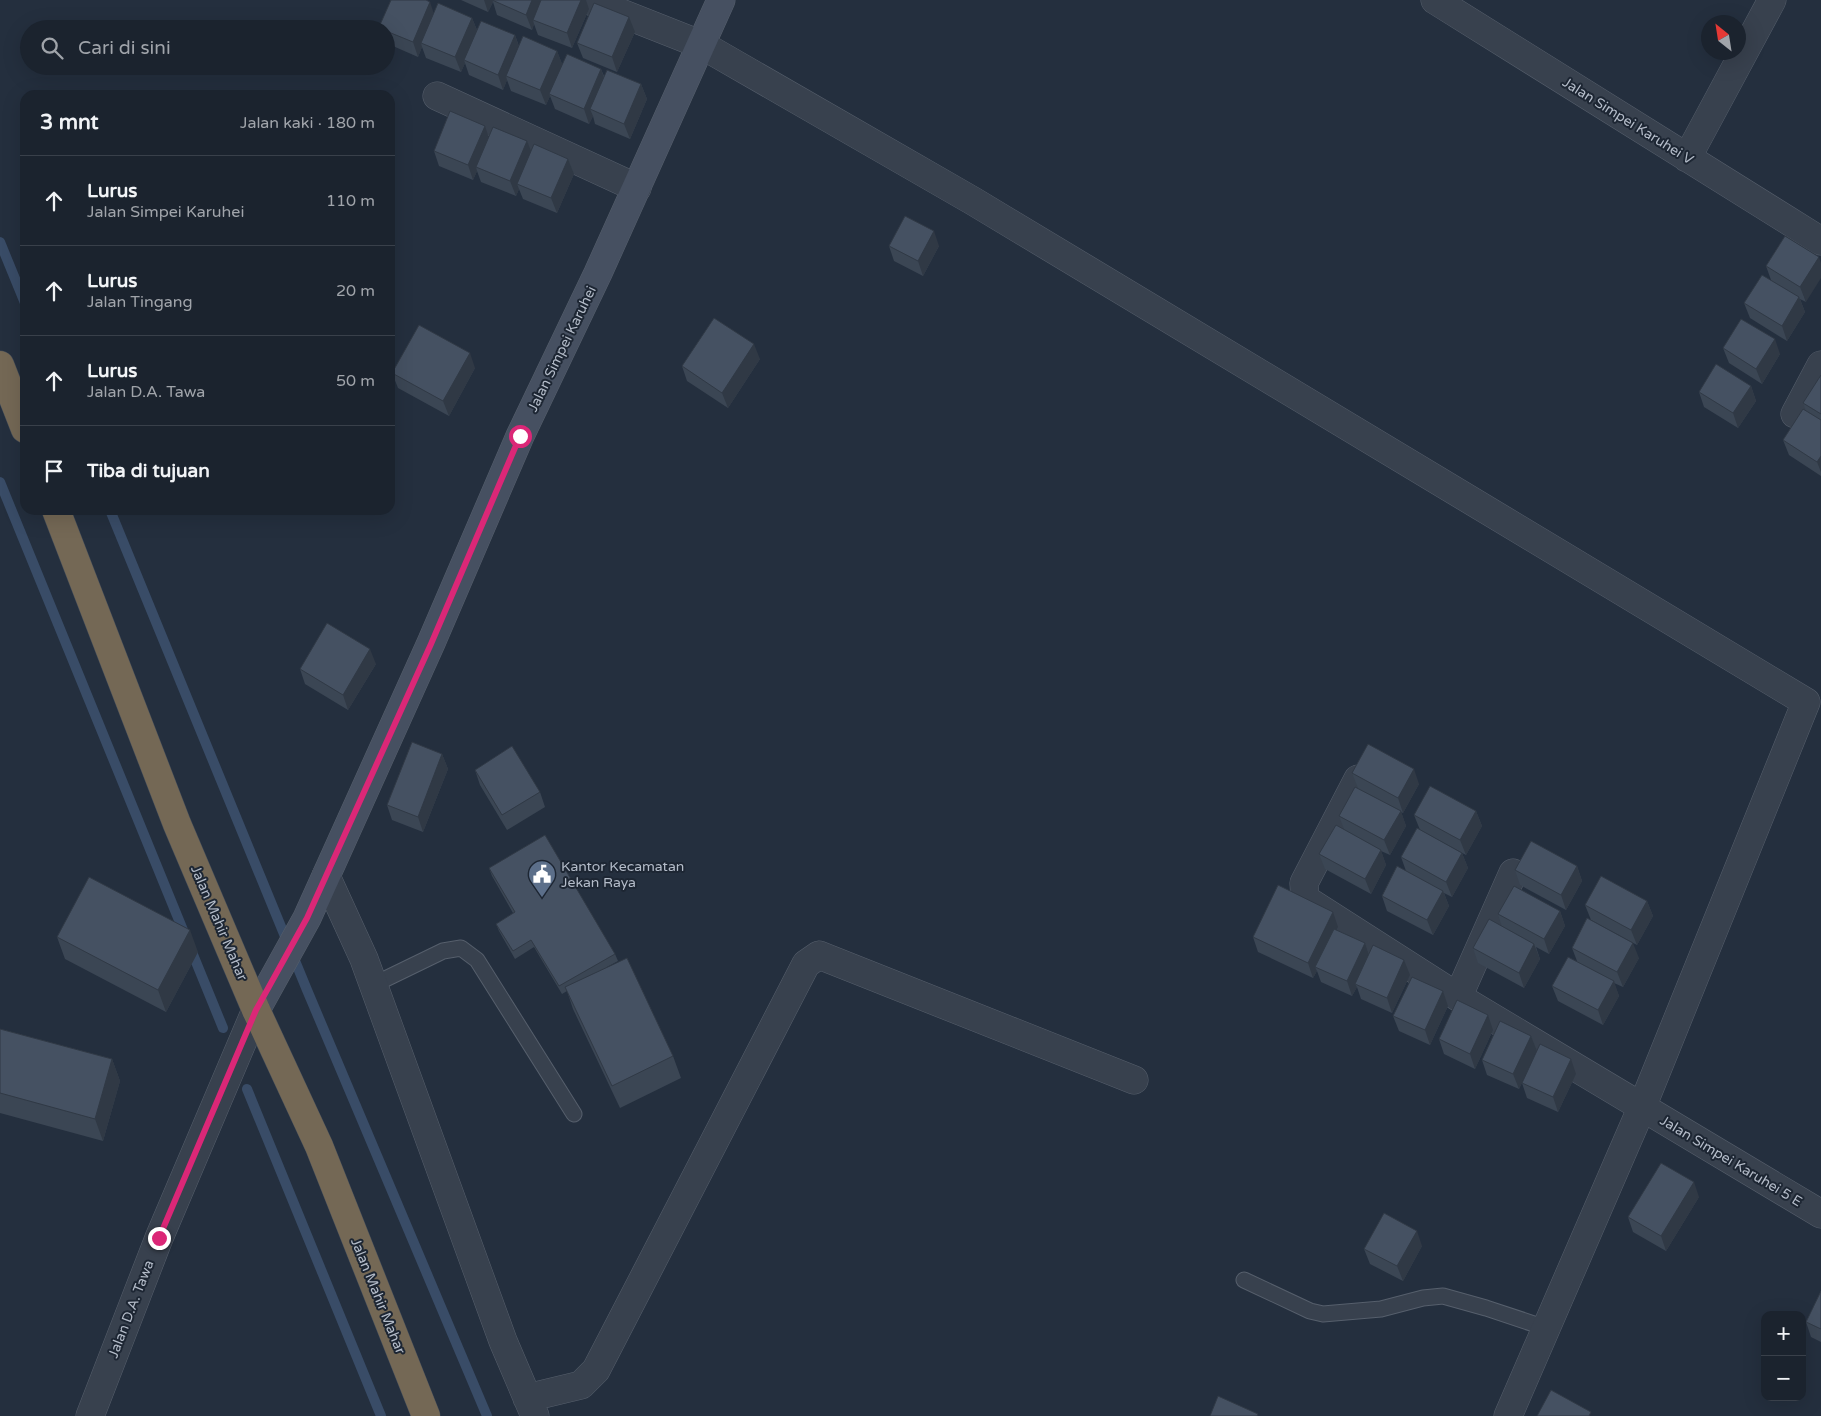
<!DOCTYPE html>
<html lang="id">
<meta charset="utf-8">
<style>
:root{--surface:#1b232e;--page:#282f3a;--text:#f1f3f6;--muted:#a0a4aa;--line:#39404a}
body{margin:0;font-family:"Varela Round",sans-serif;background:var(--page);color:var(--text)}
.controls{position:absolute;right:15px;bottom:15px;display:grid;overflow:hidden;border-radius:10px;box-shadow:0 5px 20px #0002}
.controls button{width:45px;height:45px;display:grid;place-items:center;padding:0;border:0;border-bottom:1px solid var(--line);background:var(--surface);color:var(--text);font:25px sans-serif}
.compass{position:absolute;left:1701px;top:15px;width:45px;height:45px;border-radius:50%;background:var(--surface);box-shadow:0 5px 20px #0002;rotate:330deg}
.stop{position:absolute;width:15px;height:15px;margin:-11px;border:4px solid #db2777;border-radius:50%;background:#fff}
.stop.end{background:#db2777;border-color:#fff;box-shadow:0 1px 5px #0008}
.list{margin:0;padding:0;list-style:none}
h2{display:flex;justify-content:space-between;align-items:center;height:65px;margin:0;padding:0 20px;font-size:21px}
h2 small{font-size:16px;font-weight:400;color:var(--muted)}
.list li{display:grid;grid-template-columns:32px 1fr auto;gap:15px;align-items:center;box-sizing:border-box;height:90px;padding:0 20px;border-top:1px solid var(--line)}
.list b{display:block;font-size:19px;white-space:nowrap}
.list p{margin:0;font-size:16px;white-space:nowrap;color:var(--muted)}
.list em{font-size:16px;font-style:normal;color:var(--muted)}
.icon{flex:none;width:28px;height:28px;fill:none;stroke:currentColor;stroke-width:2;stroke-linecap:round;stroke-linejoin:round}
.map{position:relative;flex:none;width:1821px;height:1416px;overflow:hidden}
.search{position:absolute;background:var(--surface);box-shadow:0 5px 20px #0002;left:20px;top:20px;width:375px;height:55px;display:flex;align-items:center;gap:12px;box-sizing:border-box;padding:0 18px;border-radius:28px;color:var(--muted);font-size:19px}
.panel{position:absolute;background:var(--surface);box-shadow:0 5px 20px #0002;left:20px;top:90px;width:375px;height:425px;border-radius:15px}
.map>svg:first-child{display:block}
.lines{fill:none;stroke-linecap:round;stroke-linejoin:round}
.stream{stroke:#394c67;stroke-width:10}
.lane-casing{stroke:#565f6c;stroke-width:17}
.street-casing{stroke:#565f6c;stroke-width:29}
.secondary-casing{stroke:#565f6c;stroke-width:29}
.highway-casing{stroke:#434c59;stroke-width:29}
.lane{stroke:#38414e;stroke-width:15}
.street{stroke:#38414e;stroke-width:28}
.secondary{stroke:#465061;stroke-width:28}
.highway{stroke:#746855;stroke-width:28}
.wall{fill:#3b4654}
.shaded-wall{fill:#303945}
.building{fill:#455162;stroke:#303945}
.route{stroke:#db2777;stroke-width:6}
.labels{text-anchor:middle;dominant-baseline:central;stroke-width:4;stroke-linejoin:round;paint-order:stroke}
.street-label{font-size:14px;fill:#b4bcc9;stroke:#1d2633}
.poi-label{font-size:14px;fill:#b4bcc9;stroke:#1d2633;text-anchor:start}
</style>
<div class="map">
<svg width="1821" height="1416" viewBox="0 0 1821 1416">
<rect width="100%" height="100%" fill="#242f3e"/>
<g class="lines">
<path class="stream" d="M 0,242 L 25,303
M 0,482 L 223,1028
M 110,510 L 307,990 L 487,1416
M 247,1089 L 381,1416"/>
<g class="lane-casing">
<path id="lane" d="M 373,985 L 443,951 L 461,948 L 477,960 L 574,1114
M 1244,1280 L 1310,1311 L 1323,1314 L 1381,1309 L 1423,1298 L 1443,1296 L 1486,1308 L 1546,1328"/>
</g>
<g class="street-casing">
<path id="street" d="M 588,0 L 702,45 L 973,201 L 1806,702 L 1642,1107 L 1508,1416
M 1435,0 L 1821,241
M 437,96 L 637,188
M 1687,158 L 1772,0
M 1795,414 L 1821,365
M 1358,779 L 1304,883 L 1305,899 L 1458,997 L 1821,1214
M 326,876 L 364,959 L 503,1341 L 535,1416
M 1458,997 L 1513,873
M 527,1398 L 581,1385 L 596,1370 L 806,964 L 819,955 L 1134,1080
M 90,1416 L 159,1238 L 256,1010"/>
</g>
<g class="secondary-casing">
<path id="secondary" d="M 256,1010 L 307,918 L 431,643 L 520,436 L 598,273 L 721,0"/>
</g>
<g class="highway-casing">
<path id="highway" d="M 0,365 L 25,429
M 56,510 L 177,824 L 256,1010 L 319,1146 L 426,1416"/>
</g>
<use href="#lane" class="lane"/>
<use href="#street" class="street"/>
<use href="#secondary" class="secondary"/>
<use href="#highway" class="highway"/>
</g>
<path class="wall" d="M 461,0 L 586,0 L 589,9 L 572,48 L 538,35 L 534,24 L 532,30 L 497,15 L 493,2 L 488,12 Z
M 434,13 L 472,18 L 477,30 L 515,35 L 519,46 L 557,51 L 562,64 L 601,69 L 604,76 L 641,84 L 647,99 L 630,139 L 595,124 L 593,116 L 589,124 L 555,109 L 550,96 L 546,105 L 511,91 L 507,80 L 503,90 L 469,75 L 465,63 L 461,72 L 426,58 L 422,47 L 418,57 L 386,43 L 386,29 L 379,29 L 379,27 Z
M 635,32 L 617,72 L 583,58 L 577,43 Z
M 489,137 L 527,141 L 531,152 L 568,159 L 574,174 L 557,213 L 523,199 L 519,189 L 516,196 L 481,182 L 477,171 L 473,180 L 439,166 L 434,151 Z
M 1785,236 L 1806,302 L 1800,299 L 1805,312 L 1787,341 L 1750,318 L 1744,303 L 1771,280 L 1766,266 Z
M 889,246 L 939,246 L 923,276 L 894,261 Z
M 1723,348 L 1780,354 L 1762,384 L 1729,363 Z
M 760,359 L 728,408 L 687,381 L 682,366 Z
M 475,368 L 449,416 L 398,388 L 392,373 Z
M 1821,375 L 1821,476 L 1789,455 L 1783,440 L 1806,411 L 1803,403 Z
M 1751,386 L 1756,401 L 1738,428 L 1704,407 L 1699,392 Z
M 376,664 L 348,710 L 305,684 L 300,669 Z
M 442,754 L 448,769 L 423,832 L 392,820 L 387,805 Z
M 475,770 L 540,792 L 545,807 L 507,830 L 480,785 Z
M 1352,773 L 1419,784 L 1403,813 L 1401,812 L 1406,826 L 1390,855 L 1381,851 L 1386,865 L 1371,894 L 1325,869 L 1319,854 L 1344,829 L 1339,816 L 1358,788 Z
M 1476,811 L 1482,826 L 1466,855 L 1420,830 L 1414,815 Z
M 1462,853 L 1468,868 L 1452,897 L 1444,893 L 1449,906 L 1433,935 L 1387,911 L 1382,896 L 1406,871 L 1401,857 Z
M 1577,866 L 1582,881 L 1566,910 L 1520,885 L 1515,870 Z
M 489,868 L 615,954 L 618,961 L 607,967 L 673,1056 L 681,1078 L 620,1108 L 573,1009 L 567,991 L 562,994 L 534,947 L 515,959 L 499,931 L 496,924 L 513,913 L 492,876 Z
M 1647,901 L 1653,916 L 1637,945 L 1591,920 L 1585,905 Z
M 1560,911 L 1565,926 L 1549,954 L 1536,947 L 1540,959 L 1524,988 L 1478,963 L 1473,948 L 1502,927 L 1498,914 Z
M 1338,927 L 1337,930 L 1365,943 L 1369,954 L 1410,975 L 1392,1013 L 1361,999 L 1357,987 L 1352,996 L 1321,982 L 1317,971 L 1313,978 L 1258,952 L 1253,937 Z
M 57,937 L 198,952 L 166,1012 L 65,959 Z
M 1572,948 L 1639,958 L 1623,987 L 1614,983 L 1619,996 L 1603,1025 L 1558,1001 L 1552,986 L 1577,961 Z
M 1443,991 L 1448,1006 L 1430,1045 L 1399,1031 L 1393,1016 Z
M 0,1029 L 112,1059 L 120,1081 L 103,1141 L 0,1113 Z
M 1493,1030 L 1475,1069 L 1444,1054 L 1439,1039 Z
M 1531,1036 L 1537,1051 L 1519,1089 L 1487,1075 L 1482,1060 Z
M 1576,1074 L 1558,1112 L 1527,1098 L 1522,1083 Z
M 1699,1197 L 1666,1251 L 1633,1232 L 1628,1217 Z
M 1422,1246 L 1403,1281 L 1370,1264 L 1364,1249 Z
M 1821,1291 L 1821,1342 L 1811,1337 L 1806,1322 Z"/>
<path class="shaded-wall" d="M 484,0 L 493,0 L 492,0 L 493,2 L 488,12 Z
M 532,0 L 544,0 L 533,20 L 534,24 L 532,30 L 526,15 Z
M 581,0 L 586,0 L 589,9 L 572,48 L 567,33 Z
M 430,2 L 435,17 L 421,43 L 422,47 L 418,57 L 413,42 Z
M 629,17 L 635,32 L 617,72 L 612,57 Z
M 472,18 L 478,33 L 464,60 L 465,63 L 461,72 L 455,57 Z
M 515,35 L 520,50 L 506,76 L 507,80 L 503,90 L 498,75 Z
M 557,51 L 563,66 L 549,94 L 550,96 L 546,105 L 540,90 Z
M 601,69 L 606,84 L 590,109 L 593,116 L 589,124 L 584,109 Z
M 641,84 L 647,99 L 630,139 L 624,124 Z
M 485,126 L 490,141 L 476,167 L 477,171 L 473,180 L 468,165 Z
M 527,141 L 533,156 L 517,184 L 519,189 L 516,196 L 510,181 Z
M 568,159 L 574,174 L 557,213 L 551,198 Z
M 934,231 L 939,246 L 923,276 L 918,261 Z
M 1819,257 L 1821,263 L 1821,278 L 1806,302 L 1800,287 Z
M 1799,297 L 1805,312 L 1787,341 L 1782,326 Z
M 1775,339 L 1780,354 L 1762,384 L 1756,369 Z
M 754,344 L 760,359 L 728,408 L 722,393 Z
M 470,353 L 475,368 L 449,416 L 443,401 Z
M 1751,386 L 1756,401 L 1738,428 L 1733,413 Z
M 1821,456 L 1821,472 L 1817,462 Z
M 370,649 L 376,664 L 348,710 L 343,695 Z
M 442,754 L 448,769 L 423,832 L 418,817 Z
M 1414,769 L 1419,784 L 1403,813 L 1398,798 Z
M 1401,811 L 1406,826 L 1390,855 L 1384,840 Z
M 1476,811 L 1482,826 L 1466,855 L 1460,840 Z
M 1381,850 L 1386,865 L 1371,894 L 1365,879 Z
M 1462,853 L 1468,868 L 1452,897 L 1446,882 Z
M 1577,866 L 1582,881 L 1566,910 L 1561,895 Z
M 1443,891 L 1449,906 L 1433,935 L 1427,920 Z
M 1647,901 L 1653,916 L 1637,945 L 1631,930 Z
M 1560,911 L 1565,926 L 1549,954 L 1544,939 Z
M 1333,912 L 1338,927 L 1318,968 L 1315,967 L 1317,971 L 1313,978 L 1308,963 Z
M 190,930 L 198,952 L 166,1012 L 158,990 Z
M 1365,943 L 1370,958 L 1355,984 L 1357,987 L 1352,996 L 1347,981 Z
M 1633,943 L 1639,958 L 1623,987 L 1617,972 Z
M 1534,944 L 1540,959 L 1524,988 L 1519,973 Z
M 1404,960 L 1410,975 L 1392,1013 L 1387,998 Z
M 1614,981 L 1619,996 L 1603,1025 L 1598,1010 Z
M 1443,991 L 1448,1006 L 1430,1045 L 1425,1030 Z
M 1488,1015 L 1493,1030 L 1475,1069 L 1470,1054 Z
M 1531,1036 L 1537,1051 L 1519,1089 L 1513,1074 Z
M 112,1059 L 120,1081 L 103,1141 L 95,1119 Z
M 1571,1059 L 1576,1074 L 1558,1112 L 1553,1097 Z
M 1694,1182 L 1699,1197 L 1666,1251 L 1661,1236 Z
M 1417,1231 L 1422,1246 L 1403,1281 L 1397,1266 Z"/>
<path class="building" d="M 391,0 L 426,0 L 430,2 L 413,42 L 386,31 L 386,29 L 382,29 L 379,27 Z
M 492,0 L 532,0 L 526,15 Z
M 541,0 L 581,0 L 567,33 L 533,20 Z
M 438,3 L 472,18 L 455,57 L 421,43 Z
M 594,3 L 629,17 L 612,57 L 577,43 Z
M 481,21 L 515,35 L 498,75 L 464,60 Z
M 523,36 L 557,51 L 540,90 L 506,76 Z
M 567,54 L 601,69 L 584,109 L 549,94 Z
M 607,70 L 641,84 L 624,124 L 590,109 Z
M 450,111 L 485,126 L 468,165 L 434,151 Z
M 493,127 L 527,141 L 510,181 L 476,167 Z
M 534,144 L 568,159 L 551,198 L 517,184 Z
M 905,216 L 934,231 L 918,261 L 889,246 Z
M 1785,236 L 1819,257 L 1800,287 L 1766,266 Z
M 1762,275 L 1799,297 L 1782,326 L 1744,303 Z
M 714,318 L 754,344 L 722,393 L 682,366 Z
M 1741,319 L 1775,339 L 1756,369 L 1723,348 Z
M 419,325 L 470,353 L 443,401 L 392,373 Z
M 1716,364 L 1751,386 L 1733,413 L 1699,392 Z
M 1821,375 L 1821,414 L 1803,403 Z
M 1803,409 L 1821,420 L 1821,456 L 1817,462 L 1783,440 Z
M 327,623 L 370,649 L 343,695 L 300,669 Z
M 412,742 L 442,754 L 418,817 L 387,805 Z
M 1368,744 L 1414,769 L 1398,798 L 1352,773 Z
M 512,746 L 540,792 L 502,815 L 475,770 Z
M 1430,786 L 1476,811 L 1460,840 L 1414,815 Z
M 1355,787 L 1401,811 L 1384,840 L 1339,816 Z
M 1336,825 L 1381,850 L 1365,879 L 1319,854 Z
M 1417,828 L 1462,853 L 1446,882 L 1401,857 Z
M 545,835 L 615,954 L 559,986 L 531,940 L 513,951 L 496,924 L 515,912 L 489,868 Z
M 1531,841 L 1577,866 L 1561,895 L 1515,870 Z
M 1397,866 L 1443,891 L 1427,920 L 1382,896 Z
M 1601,876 L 1647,901 L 1631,930 L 1585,905 Z
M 89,877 L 190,930 L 158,990 L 57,937 Z
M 1278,885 L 1333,912 L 1308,963 L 1253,937 Z
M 1514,886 L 1560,911 L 1544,939 L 1498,914 Z
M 1587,918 L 1633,943 L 1617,972 L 1572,948 Z
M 1489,919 L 1534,944 L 1519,973 L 1473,948 Z
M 1334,929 L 1365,943 L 1347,981 L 1315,967 Z
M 1373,945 L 1404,960 L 1387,998 L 1355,984 Z
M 1568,957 L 1614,981 L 1598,1010 L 1552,986 Z
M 627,958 L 673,1056 L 612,1086 L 565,987 Z
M 1412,977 L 1443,991 L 1425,1030 L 1393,1016 Z
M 1457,1000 L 1488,1015 L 1470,1054 L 1439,1039 Z
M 1500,1021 L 1531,1036 L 1513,1074 L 1482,1060 Z
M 0,1029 L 112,1059 L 95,1119 L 0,1093 Z
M 1540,1044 L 1571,1059 L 1553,1097 L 1522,1083 Z
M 1661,1163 L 1694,1182 L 1661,1236 L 1628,1217 Z
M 1384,1213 L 1417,1231 L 1397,1266 L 1364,1249 Z
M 1821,1291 L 1821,1329 L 1806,1322 Z
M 1551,1390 L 1591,1412 L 1589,1416 L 1537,1416 Z
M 1218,1396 L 1258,1414 L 1257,1416 L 1210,1416 Z"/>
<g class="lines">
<path class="route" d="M 159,1238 L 256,1010 L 307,918 L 431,644 L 520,436"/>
</g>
<defs>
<g id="civic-pin" transform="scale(1.4375)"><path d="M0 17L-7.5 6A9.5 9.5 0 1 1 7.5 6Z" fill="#5c6f8a" stroke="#1d2633"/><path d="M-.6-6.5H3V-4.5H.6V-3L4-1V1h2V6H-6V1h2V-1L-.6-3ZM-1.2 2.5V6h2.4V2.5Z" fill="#fff"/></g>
</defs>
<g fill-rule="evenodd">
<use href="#civic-pin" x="542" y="874"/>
</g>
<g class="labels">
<g class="street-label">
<text transform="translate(1628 121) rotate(32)">Jalan Simpei Karuhei V</text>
<text transform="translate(562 349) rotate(-64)">Jalan Simpei Karuhei</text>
<text transform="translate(219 923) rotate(67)">Jalan Mahir Mahar</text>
<text transform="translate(1731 1161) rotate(31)">Jalan Simpei Karuhei 5 E</text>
<text transform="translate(378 1296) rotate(68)">Jalan Mahir Mahar</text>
<text transform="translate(131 1309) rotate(-69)">Jalan D.A. Tawa</text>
</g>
<g class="poi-label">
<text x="561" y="866">Kantor Kecamatan<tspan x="561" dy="16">Jekan Raya</tspan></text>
</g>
</g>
</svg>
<div class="controls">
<button>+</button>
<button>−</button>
</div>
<svg class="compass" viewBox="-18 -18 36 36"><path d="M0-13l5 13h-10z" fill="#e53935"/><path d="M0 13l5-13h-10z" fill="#a0a4aa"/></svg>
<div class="stop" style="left:520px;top:436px"></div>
<div class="stop end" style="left:159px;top:1238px"></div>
<div class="search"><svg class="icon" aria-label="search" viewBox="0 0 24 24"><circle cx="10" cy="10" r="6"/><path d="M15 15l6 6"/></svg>Cari di sini</div>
<section class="panel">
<h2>3 mnt<small>Jalan kaki · 180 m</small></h2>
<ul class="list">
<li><svg class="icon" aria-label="ahead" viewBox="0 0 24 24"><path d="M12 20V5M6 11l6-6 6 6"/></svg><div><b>Lurus</b><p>Jalan Simpei Karuhei</p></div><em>110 m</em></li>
<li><svg class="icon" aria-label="ahead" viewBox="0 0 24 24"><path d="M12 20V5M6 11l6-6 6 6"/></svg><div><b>Lurus</b><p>Jalan Tingang</p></div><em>20 m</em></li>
<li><svg class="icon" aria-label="ahead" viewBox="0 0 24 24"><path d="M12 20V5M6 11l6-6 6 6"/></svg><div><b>Lurus</b><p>Jalan D.A. Tawa</p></div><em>50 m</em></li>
<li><svg class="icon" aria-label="arrive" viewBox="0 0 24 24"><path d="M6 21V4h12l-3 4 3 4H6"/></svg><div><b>Tiba di tujuan</b></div></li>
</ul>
</section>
</div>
